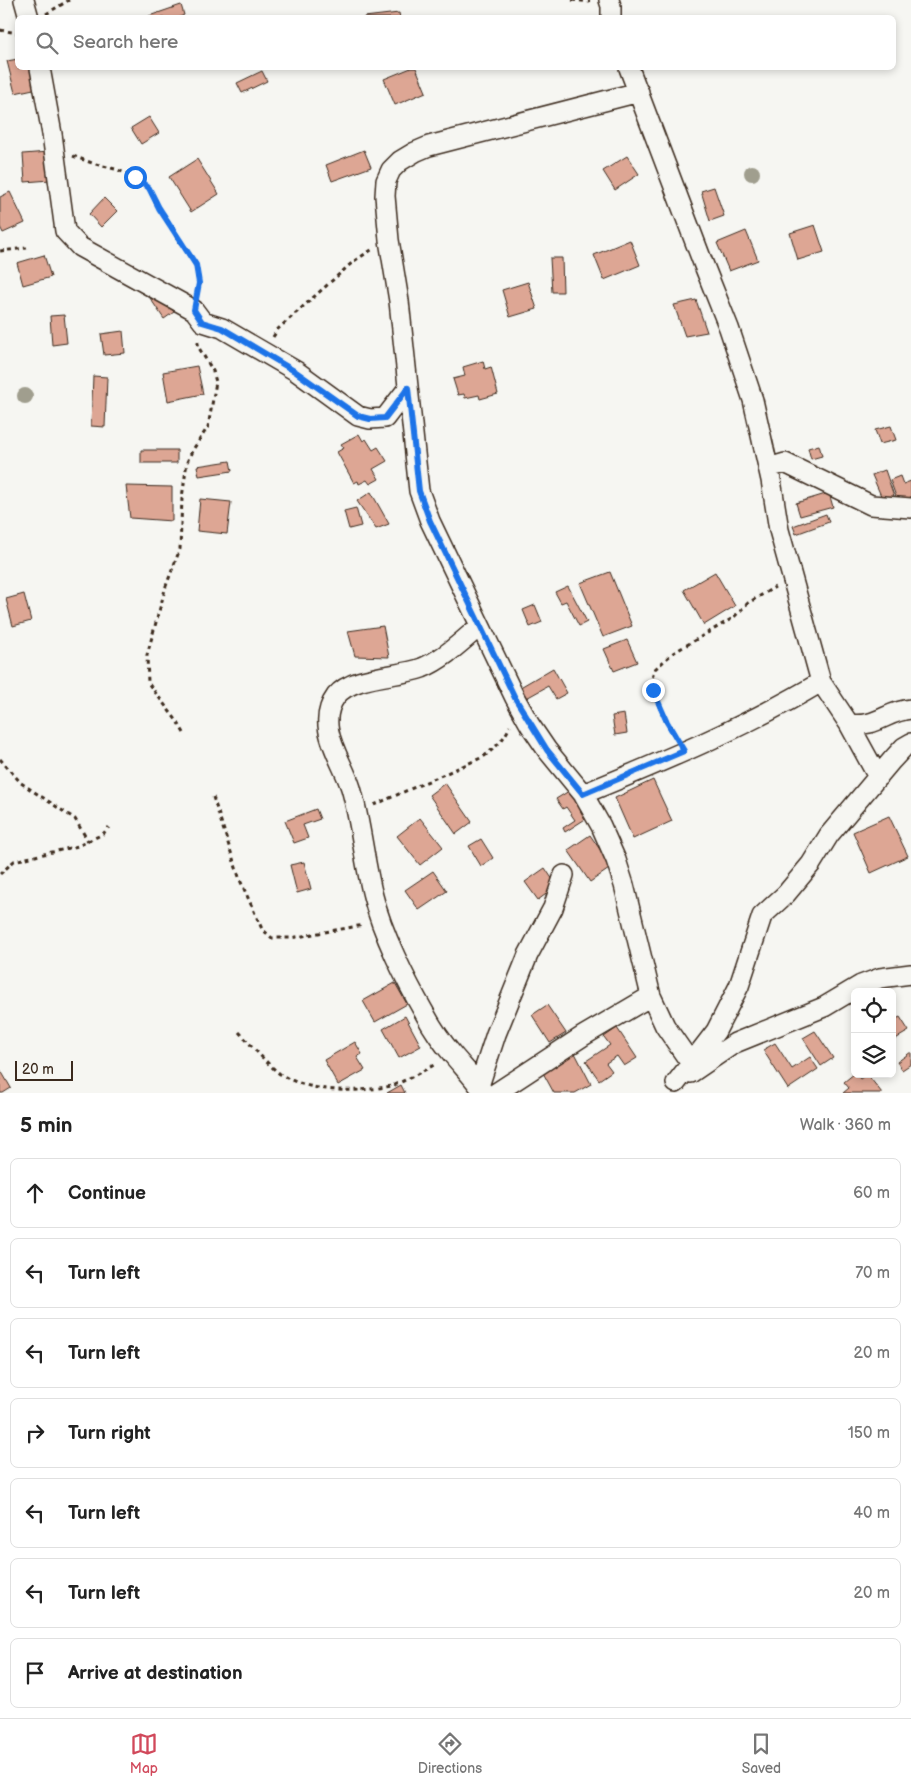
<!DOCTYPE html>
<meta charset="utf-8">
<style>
:root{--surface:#fff;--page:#f6f6f6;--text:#222;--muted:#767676;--line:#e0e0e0;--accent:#d1495b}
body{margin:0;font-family:"Balsamiq Sans",sans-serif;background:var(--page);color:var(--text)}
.controls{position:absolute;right:15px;bottom:15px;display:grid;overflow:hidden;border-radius:8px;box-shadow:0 2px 8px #0003}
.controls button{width:45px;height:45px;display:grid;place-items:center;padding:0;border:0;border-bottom:1px solid var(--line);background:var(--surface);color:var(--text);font:25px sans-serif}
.scale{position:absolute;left:15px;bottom:12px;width:58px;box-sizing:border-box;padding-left:5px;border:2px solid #3b2a1e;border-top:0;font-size:14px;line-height:18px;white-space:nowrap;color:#3b2a1e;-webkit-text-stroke:4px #f6f6f2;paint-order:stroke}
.stop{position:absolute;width:15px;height:15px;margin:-11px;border:4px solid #1a73e8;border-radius:50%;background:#fff}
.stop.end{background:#1a73e8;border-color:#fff;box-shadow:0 1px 5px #0008}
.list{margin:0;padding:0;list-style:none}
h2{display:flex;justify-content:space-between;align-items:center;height:65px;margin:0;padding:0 20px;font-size:21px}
h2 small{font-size:16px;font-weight:400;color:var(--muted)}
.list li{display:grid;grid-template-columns:32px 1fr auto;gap:15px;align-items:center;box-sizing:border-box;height:70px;margin:0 10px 10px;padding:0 10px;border:1px solid var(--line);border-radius:8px}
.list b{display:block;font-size:19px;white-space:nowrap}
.list em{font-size:16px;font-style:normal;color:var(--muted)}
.icon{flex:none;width:28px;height:28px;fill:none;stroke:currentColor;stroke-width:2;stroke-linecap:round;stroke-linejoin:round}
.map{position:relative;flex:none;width:911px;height:1093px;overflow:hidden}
.search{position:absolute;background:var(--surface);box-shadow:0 2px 8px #0003;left:15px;right:15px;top:15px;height:55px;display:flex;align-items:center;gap:12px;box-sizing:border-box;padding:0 18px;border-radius:8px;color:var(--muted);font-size:19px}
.sheet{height:625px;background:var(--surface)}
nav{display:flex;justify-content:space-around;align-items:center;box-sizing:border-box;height:70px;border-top:1px solid var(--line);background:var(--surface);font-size:14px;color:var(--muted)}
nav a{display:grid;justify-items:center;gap:2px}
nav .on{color:var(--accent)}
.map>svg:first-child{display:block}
.building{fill:#dda694;stroke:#3b2a1e}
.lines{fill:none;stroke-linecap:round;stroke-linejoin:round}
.street-casing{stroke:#3b2a1e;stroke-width:22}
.path{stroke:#3b2a1e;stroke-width:3;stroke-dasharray:4 4;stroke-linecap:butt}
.street{stroke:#f6f6f2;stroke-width:19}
.tree{fill:#a09e8e}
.route{stroke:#1a73e8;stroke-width:6}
</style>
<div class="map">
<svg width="911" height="1093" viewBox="0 0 911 1093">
<rect width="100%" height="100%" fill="#f6f6f2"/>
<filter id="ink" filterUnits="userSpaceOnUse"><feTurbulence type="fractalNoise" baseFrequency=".02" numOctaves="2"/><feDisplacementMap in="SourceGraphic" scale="10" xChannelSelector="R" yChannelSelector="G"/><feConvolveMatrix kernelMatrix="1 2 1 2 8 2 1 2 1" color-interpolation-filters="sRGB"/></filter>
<g filter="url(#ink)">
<path class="building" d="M 181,5 L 184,15 L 178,18 L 149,18 L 149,16 Z
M 399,13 L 400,18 L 364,18 L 364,17 Z
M 18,59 L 18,68 L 31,68 L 38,88 L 15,93 L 7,61 Z
M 411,68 L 416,68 L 426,92 L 395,105 L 384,79 Z
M 262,71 L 267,81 L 242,93 L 237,83 Z
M 149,117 L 159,133 L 141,144 L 131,128 Z
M 364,150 L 371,167 L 332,181 L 326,165 Z
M 48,152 L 50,180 L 25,182 L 23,154 Z
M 627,156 L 639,174 L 615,190 L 603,171 Z
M 197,159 L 219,194 L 191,212 L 169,177 Z
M 714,187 L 724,216 L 710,221 L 701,191 Z
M 10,192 L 25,223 L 3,233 L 0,227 L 0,197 Z
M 104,198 L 117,211 L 101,227 L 89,214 Z
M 815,225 L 824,252 L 798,260 L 790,233 Z
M 746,231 L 758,260 L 729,271 L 717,243 Z
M 630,240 L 640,265 L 604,280 L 594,255 Z
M 44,255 L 51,277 L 23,285 L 17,263 Z
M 550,258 L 562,258 L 563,292 L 552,292 Z
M 528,282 L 537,309 L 510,317 L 502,290 Z
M 159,291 L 174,312 L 164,319 L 150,298 Z
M 696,300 L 707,332 L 685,336 L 674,305 Z
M 64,315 L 67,343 L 52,345 L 50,316 Z
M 123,331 L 125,353 L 104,355 L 101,334 Z
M 483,361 L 485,369 L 491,367 L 498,394 L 480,399 L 479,395 L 465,398 L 464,394 L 458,395 L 453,379 L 465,376 L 463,367 Z
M 197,366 L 203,394 L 168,401 L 163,372 Z
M 93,376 L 107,377 L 105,427 L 91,426 Z
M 891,426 L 896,440 L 880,444 L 875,430 Z
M 359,434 L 363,441 L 366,439 L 373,450 L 378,447 L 387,461 L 373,469 L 379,479 L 370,484 L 367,480 L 359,484 L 358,481 L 354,483 L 337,452 L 344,448 L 341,444 Z
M 819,445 L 822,456 L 811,459 L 808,448 Z
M 141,450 L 177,450 L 177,463 L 141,463 Z
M 230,461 L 232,471 L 199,476 L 197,466 Z
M 885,470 L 895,499 L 885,505 L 872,475 Z
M 900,476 L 903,484 L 911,481 L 911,497 L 898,502 L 890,480 Z
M 126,486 L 172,487 L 172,521 L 130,518 Z
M 371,492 L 389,524 L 376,529 L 357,501 Z
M 829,493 L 833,507 L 800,516 L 796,503 Z
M 200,499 L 231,502 L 227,534 L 197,531 Z
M 356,508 L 361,526 L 349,529 L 344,511 Z
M 826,514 L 829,522 L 796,534 L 793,526 Z
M 610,572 L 632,626 L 603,637 L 580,583 Z
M 715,572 L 735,606 L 704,625 L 684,590 Z
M 568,586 L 587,622 L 579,626 L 566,601 L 561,603 L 555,592 Z
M 24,594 L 31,621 L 13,626 L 6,599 Z
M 535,605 L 542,622 L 530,627 L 523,610 Z
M 383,626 L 389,657 L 355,656 L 348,631 Z
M 627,640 L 637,662 L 614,671 L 604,649 Z
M 553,668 L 567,693 L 556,699 L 548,686 L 523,700 L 517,689 Z
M 624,714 L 627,733 L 615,735 L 612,716 Z
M 653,780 L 672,821 L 633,839 L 615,798 Z
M 445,783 L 472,822 L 456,834 L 429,795 Z
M 569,791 L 587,818 L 565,832 L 563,828 L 575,820 L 566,807 L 563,809 L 556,799 Z
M 316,809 L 320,819 L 303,825 L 308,838 L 294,843 L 285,821 Z
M 889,816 L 908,856 L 871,873 L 853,832 Z
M 420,818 L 443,847 L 420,865 L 397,836 Z
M 590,835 L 612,867 L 590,882 L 568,850 Z
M 481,839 L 493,858 L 481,866 L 469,846 Z
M 304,862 L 311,889 L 297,893 L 290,865 Z
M 545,868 L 557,886 L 538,900 L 525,882 Z
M 433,871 L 447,891 L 419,910 L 405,890 Z
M 395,983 L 407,1004 L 375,1022 L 363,1001 Z
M 547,1005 L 566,1033 L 550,1043 L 532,1015 Z
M 405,1016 L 421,1046 L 399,1058 L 383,1029 Z
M 900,1017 L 909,1031 L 892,1041 L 892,1018 L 894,1020 Z
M 617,1028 L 637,1058 L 624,1066 L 617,1056 L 606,1063 L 612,1071 L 599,1080 L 586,1061 L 610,1045 L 604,1037 Z
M 815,1031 L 833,1058 L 821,1066 L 803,1038 Z
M 355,1042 L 362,1054 L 357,1057 L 365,1070 L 338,1085 L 324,1060 Z
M 775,1043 L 792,1069 L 810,1057 L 818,1069 L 788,1089 L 763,1050 Z
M 911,1052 L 911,1064 L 902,1070 L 897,1062 Z
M 575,1053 L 591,1084 L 575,1093 L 554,1093 L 542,1071 Z
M 0,1069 L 11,1088 L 3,1093 L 0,1093 Z
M 855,1073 L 860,1079 L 867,1074 L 882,1093 L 843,1093 L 849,1088 L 844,1082 Z
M 401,1085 L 405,1093 L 387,1093 Z"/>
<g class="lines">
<g class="street-casing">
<path id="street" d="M 24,0 L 29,18
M 609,0 L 611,6 L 611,18
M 40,68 L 52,134 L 65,231 L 80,247 L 194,310 L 203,322 L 222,328 L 296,371 L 358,416 L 370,419 L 385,418 L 408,388
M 629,68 L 703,263 L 729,328 L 753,400 L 771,480 L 779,530 L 821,682 L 849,724 L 878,777
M 639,92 L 429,146 L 415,152 L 400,161 L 391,170 L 386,181 L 385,196 L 389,240 L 399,301 L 419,491 L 430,521 L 515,698 L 530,725 L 547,750 L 583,794 L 601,826 L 616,860 L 624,885 L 651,996 L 665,1026 L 692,1065
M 768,468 L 785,463 L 871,505 L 911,508
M 480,626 C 462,641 444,659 422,668 C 398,677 353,675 336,696 C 314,726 342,759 351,788 C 361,823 364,861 373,896 C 382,933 406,981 425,1014 C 433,1029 442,1042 453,1055 C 463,1067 475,1079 484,1093
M 849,724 C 877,728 886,711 911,709
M 583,794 C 664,761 746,727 821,682
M 691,1073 L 735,1043 L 824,1007 L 861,985 L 880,978 L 911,974
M 676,1083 L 716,1031 L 739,986 L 762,916 L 786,894 L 811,864 L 829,835 L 892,760 L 904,747 L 911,743
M 479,1086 L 496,1034 L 528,955 L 553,908 L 564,875
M 496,1093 L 583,1036 L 651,996"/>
</g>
<path class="path" d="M 572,0 L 590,2
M 46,14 L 69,0
M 0,30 L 17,33
M 73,156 L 92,163 L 115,169 L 135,177 L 149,188 L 159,208 L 196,265 L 199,283 L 197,292
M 0,251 L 27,248
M 273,337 L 278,329 L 354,261 L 373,249
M 184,733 L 177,721 L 148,683 L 147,655 L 166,586 L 180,549 L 182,498 L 187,462 L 192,451 L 208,427 L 216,382 L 213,371 L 199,348 L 197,339
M 675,736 L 667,722 L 653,689 L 652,678 L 655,669 L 673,653 L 733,618 L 748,603 L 775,587
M 0,759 L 21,783 L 75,819 L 88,841
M 213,797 L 240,880 L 262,929 L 272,938 L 291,938 L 364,925
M 374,805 L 483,757 C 495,748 504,740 510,726
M 0,874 L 14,861 L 78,846 L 103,834 L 109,827
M 239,1032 C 252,1046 265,1062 280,1074 C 310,1093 356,1093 391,1086 C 406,1081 422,1071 436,1064"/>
<use href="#street" class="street"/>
</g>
<g class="tree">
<circle cx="752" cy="173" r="8"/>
<circle cx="25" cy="396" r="8"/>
</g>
</g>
<g class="lines" filter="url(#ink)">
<path class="route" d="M 135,177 L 149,188 L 159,208 L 196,265 L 199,283 L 194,310 L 202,322 L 222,328 L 296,372 L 358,416 L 370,419 L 385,418 L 408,388 L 419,491 L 430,521 L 515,698 L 547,750 L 583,794 L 684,751 L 667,722 L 653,690"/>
</g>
</svg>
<div class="controls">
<button><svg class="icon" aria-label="locate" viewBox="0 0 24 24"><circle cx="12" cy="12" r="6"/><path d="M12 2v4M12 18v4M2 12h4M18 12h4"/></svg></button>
<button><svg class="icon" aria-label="layers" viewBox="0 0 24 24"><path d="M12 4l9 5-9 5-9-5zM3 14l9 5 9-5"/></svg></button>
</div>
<div class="scale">20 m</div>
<div class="stop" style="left:135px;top:177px"></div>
<div class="stop end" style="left:653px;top:690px"></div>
<div class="search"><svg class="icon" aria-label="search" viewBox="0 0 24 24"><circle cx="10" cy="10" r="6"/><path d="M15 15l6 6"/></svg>Search here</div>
</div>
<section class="sheet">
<h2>5 min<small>Walk · 360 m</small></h2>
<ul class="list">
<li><svg class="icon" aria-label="ahead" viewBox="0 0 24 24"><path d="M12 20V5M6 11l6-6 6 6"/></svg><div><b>Continue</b></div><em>60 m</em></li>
<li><svg class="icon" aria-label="left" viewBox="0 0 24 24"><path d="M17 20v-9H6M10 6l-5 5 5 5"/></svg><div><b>Turn left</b></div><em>70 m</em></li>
<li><svg class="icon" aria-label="left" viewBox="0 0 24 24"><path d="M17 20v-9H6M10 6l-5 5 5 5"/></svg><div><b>Turn left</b></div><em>20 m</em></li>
<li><svg class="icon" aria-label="right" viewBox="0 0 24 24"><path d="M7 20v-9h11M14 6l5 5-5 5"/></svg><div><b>Turn right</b></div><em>150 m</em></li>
<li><svg class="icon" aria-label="left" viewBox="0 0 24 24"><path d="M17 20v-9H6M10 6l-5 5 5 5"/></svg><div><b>Turn left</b></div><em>40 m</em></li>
<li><svg class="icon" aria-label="left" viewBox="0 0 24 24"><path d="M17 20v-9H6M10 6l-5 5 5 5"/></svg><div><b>Turn left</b></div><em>20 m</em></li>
<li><svg class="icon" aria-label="arrive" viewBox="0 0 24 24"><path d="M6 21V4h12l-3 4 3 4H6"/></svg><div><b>Arrive at destination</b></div></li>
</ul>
</section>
<nav>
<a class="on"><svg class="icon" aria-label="map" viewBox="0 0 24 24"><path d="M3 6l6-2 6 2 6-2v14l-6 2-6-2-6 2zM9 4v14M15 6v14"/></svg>Map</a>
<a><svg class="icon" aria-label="directions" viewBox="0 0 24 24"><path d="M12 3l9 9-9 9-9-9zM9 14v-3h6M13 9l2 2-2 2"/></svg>Directions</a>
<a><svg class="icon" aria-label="saved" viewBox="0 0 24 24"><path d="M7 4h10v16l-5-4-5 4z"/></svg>Saved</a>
</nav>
